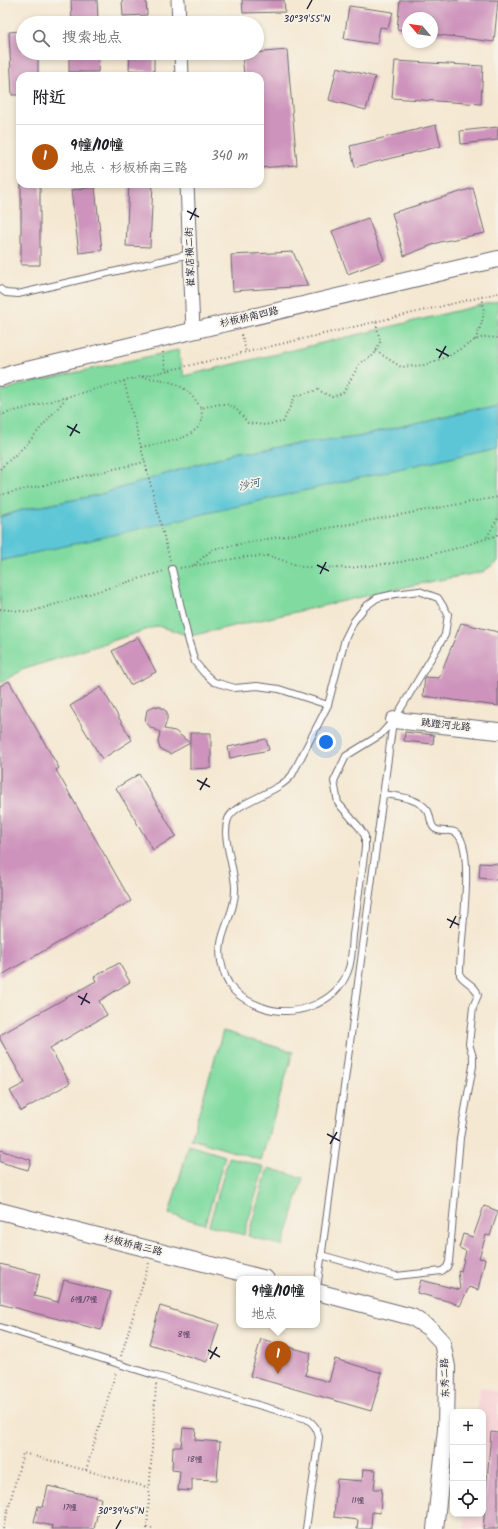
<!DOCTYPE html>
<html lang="zh">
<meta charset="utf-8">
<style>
:root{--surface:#fff;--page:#f6f6f6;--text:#202124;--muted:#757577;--line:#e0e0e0;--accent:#b45309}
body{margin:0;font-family:Kalam,"LXGW WenKai TC",sans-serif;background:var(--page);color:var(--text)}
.controls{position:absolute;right:12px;bottom:12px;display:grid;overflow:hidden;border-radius:8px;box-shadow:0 2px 6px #0003}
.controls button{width:36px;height:36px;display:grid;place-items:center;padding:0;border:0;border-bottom:1px solid var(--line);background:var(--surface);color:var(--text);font:20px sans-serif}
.compass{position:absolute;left:402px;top:12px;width:36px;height:36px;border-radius:50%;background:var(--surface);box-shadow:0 2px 6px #0003;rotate:299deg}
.you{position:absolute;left:326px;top:742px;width:14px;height:14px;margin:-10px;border:3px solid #fff;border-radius:50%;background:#1a73e8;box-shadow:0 0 0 6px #1a73e833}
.badge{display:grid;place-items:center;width:26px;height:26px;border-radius:50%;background:var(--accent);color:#fff;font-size:13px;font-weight:700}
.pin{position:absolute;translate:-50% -33px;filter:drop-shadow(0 1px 2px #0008)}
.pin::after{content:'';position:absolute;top:21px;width:14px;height:12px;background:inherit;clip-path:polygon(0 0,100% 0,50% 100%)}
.popup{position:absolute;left:236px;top:1276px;width:84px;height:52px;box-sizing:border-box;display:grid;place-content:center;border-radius:8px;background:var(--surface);filter:drop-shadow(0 1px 3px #0005);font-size:13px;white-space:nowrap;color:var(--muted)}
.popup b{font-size:15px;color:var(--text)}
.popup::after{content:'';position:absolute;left:50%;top:100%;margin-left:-8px;border:8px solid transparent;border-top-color:var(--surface)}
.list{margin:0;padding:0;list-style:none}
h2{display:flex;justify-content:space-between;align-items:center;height:52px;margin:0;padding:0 16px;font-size:17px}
h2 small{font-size:13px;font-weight:400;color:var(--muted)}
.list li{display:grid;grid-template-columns:26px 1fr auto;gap:12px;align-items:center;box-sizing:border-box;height:64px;padding:0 16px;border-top:1px solid var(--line)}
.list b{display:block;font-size:15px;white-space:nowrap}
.list p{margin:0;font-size:13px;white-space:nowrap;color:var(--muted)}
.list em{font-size:13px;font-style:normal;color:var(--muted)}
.icon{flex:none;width:22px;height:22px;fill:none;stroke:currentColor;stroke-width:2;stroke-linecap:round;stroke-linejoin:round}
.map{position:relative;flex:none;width:498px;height:1529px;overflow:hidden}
.search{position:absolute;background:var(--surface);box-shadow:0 2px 6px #0003;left:16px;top:16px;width:248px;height:44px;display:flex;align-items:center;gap:10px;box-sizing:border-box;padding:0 14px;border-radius:22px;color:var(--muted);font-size:15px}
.panel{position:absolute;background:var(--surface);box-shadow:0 2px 6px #0003;left:16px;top:72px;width:248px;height:116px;border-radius:12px}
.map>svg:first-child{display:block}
.built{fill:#f7cfd4}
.green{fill:#81dba0;stroke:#527e6e}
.water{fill:#5cc6d6;stroke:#3f7488}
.building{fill:#cd93bc}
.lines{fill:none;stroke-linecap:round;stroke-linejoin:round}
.service-casing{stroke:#6c6770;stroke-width:8}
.minor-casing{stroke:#6c6770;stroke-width:15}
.tertiary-casing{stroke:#6c6770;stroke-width:18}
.path{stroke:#6c6770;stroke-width:2;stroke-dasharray:1 3;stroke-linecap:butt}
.service{stroke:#fff;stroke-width:6}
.minor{stroke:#fff;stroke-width:13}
.tertiary{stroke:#fff;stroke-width:16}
.ticks{fill:none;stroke:#22223b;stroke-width:1.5}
.labels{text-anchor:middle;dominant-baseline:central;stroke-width:3.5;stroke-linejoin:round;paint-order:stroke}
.number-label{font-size:8px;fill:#4d3e5b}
.street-label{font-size:10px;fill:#22223b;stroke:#f7f3e8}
.water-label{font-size:11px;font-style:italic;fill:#365b71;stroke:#f7f3e8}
.ticks-label{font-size:10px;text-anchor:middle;fill:#22223b;stroke:#f7f3e8;stroke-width:3.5;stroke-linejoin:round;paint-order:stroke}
</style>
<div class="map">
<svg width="498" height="1529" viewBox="0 0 498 1529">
<rect width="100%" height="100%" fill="#f7f3e8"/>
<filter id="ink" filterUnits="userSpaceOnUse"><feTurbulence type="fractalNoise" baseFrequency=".025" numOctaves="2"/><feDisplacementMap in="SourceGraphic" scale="8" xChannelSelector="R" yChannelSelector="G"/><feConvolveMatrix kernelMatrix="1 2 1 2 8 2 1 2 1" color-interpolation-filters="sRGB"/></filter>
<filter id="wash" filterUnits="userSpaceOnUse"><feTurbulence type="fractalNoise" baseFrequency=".012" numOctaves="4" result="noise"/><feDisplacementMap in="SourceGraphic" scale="16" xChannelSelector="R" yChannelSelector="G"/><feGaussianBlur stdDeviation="0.9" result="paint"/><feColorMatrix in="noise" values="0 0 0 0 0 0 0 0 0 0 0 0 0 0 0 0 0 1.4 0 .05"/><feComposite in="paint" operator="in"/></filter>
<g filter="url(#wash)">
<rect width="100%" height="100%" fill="#f4e8d2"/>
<path class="built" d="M 480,1387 L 498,1392 L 498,1529 L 464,1529 L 466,1514 L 483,1514 L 483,1412 L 477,1412 Z"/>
<path class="green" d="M 498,301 L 498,403 L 358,437 L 237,452 L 98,495 L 22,510 L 0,517 L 0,392 L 23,384 L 178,350 L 184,376 Z
M 498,446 L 498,561 L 483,572 L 423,583 L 190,636 L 158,626 L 22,670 L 0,683 L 0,561 L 33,552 Z
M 223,1031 L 293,1052 L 261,1160 L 191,1139 Z
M 189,1145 L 225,1156 L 205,1224 L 169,1214 Z
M 229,1157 L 264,1167 L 244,1235 L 209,1225 Z
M 268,1168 L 303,1178 L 283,1246 L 248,1236 Z"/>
<path class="water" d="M 498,403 L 498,446 L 0,561 L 0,517 L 22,510 L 98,495 L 237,452 L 358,437 Z"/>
<g id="blocks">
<path class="building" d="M 71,0 L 97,0 L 98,19 L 72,20 Z
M 122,0 L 146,0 L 147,15 L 123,16 Z
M 242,0 L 284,0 L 285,12 L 243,13 Z
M 400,0 L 498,0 L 494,42 L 432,34 L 432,18 L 408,18 L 408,31 L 397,29 Z
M 349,6 L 393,12 L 388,28 L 380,27 L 377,44 L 344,39 Z
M 23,31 L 23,53 L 38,53 L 38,76 L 20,76 L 20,95 L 12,95 L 9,32 Z
M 287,50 L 297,165 L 260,168 L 260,76 L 244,76 L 242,54 Z
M 69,53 L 99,53 L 98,72 L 69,72 Z
M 130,53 L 154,53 L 154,71 L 129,70 Z
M 395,61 L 483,66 L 481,104 L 392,98 Z
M 337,67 L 375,77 L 366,110 L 329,100 Z
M 436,125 L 441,146 L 355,167 L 350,146 Z
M 498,127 L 498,140 L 461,144 L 460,131 Z
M 21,184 L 40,184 L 40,265 L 21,265 Z
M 129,184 L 153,184 L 150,247 L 126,246 Z
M 95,187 L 102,250 L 79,253 L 71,190 Z
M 473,188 L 485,233 L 440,242 L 404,256 L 392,213 Z
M 368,218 L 384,260 L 348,274 L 332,231 Z
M 293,252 L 308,286 L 233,291 L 231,255 Z
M 461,623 L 498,632 L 498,706 L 423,696 L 425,677 L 439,678 Z
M 138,637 L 156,672 L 130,685 L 112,651 Z
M 9,681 L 59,768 L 56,770 L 131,901 L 0,976 L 0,686 Z
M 101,687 L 132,740 L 102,759 L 70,706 Z
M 154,706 L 161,707 L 167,712 L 167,720 L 164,729 L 175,731 L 190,743 L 170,754 L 160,749 L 158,742 L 160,732 L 150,727 L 145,721 L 147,710 Z
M 405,732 L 434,735 L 433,744 L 404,741 Z
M 190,733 L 211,733 L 211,768 L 190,769 Z
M 266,739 L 269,750 L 230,758 L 228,747 Z
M 139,774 L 176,836 L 153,850 L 116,788 Z
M 480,863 L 498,864 L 498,880 L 479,878 Z
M 119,963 L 130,982 L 99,1001 L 107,1015 L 50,1048 L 70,1083 L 21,1111 L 10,1091 L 25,1083 L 0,1039 L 0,1035 L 96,981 L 94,977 Z
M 0,1150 L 31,1160 L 28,1170 L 0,1162 Z
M 484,1206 L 498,1211 L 490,1236 L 486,1235 L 479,1258 L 485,1259 L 478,1290 L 469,1287 L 460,1306 L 451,1302 L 417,1293 L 421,1280 L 460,1290 L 458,1270 L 461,1271 L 466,1251 L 459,1248 L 463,1234 L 473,1237 Z
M 0,1264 L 40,1274 L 34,1296 L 58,1302 L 64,1280 L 111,1292 L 101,1330 L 0,1304 Z
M 160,1306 L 219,1324 L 207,1362 L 149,1344 Z
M 261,1339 L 311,1353 L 305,1375 L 329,1382 L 335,1359 L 382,1373 L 371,1411 L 250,1376 Z
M 183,1428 L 196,1429 L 195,1440 L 220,1442 L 217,1480 L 192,1479 L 192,1491 L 178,1490 L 180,1471 L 172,1470 L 173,1447 L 181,1447 Z
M 491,1432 L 498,1433 L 498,1529 L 483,1529 Z
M 363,1469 L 376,1470 L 374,1489 L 382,1489 L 380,1513 L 372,1512 L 371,1529 L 357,1529 L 358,1520 L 334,1517 L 337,1479 L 362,1481 Z
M 48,1486 L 101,1498 L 94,1529 L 52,1529 L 53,1526 L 34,1522 L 38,1506 L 43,1507 Z"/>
</g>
</g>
<g filter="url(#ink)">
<use href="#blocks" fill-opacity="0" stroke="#6c6770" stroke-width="1"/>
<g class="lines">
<g class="service-casing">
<path id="service" d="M 0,289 L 6,293 L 18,294 L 190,254
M 172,569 L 189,642 L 195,662 L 204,673 L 214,682 L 235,688 L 257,686 L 279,689 L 328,705
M 419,591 L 438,598 L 448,614 L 445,635 L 394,720 L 380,735 L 346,756 L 334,781 L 338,803 L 359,827 L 365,836 L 365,848 C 361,877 357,906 353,935 C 352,947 352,961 348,971 C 336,1004 293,1019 262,1007 C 236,997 226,988 221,961 C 216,934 236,915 235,888 C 235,868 221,837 228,819 C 236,801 277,794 292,775 L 328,705 L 345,639 L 354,621 L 365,607 L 377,598 L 395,594 Z
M 321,1255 L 396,1276 L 442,1271 L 447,1267 L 449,1262 L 460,1138 L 473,1066 L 473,1057 L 469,1044 L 473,1007 L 478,995 C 476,985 465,983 460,975 C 459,945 475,858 459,836 C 452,826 442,835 434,828 C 430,824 431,817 428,811 C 419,798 398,796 383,794
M 317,1289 L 393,721
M 0,1327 L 157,1376 L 307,1419 C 314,1424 317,1428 319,1437 L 306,1529"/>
</g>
<g class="minor-casing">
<path id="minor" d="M 178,0 L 179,23
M 181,53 L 182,76
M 187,184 L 193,330"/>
</g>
<g class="tertiary-casing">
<path id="tertiary" d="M 0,378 L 14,373 L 498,259
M 394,720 L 498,731
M 0,1211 L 266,1279
M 317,1292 L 412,1317 L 429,1328 L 442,1342 L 447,1367 L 446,1430 L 435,1529"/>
</g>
<path class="path" d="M 241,335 L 242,335 L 246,352
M 475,340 C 482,324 486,314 482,297
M 376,351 L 401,367 L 424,365 L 449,356 L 475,340 L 484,337 L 498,338
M 163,352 L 166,371
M 142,377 C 171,381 184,382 201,408 C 228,402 230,400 248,423 L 263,425 L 283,422 L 295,396 L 318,390 L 332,397 L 343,393 L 360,363 L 374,355 L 380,342 L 376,322
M 124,381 L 170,560
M 0,415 L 136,378 L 498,293
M 141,447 C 160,443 195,441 202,420 C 203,417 201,411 201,408
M 0,469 L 27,444 L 67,397
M 0,495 L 145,462
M 487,537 L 498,518
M 194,565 L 213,549 L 498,497
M 180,568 L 244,557 L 270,556 L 302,567 L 349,568 L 401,562 L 457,548 L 498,535
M 0,609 L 30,612 L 164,571
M 121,1356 L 149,1263
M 86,1470 L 116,1372
M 147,1528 L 154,1529
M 3,1529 L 23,1453 L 150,1488
M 147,1529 L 156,1384"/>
<use href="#service" class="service"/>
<use href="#minor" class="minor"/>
<use href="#tertiary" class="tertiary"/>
</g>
</g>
<path class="ticks" d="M 307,9 L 312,0M 187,211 L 199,217M 190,220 L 196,208M 436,349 L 449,356M 439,358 L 446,346M 67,426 L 80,433M 70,436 L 77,424M 317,565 L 329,571M 320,574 L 326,562M 197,780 L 210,787M 200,790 L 207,778M 447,919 L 459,925M 450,928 L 456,916M 78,996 L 90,1003M 81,1005 L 87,993M 327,1134 L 340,1141M 330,1144 L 337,1132M 208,1350 L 220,1357M 210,1359 L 217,1347M 116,1529 L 121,1520"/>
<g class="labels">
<g class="number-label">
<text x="84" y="1299">6幢/7幢</text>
<text x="184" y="1334">8幢</text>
<text x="195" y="1459">18幢</text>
<text x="358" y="1500">11幢</text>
<text x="70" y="1507">17幢</text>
</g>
<g class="street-label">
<text transform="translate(190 257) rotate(-92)">崔家店横二街</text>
<text transform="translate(249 317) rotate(-13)">杉板桥南四路</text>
<text transform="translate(446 725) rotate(6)">跳蹬河北路</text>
<text transform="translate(133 1245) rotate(14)">杉板桥南三路</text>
<text transform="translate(445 1378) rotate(-92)">东秀二路</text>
</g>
<g class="water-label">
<text transform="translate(249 485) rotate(-13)">沙河</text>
</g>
</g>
<g class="ticks-label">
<text x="307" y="22">30°39'55"N</text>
<text x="121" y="1514">30°39'45"N</text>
</g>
</svg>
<div class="controls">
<button>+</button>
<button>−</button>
<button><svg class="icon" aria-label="locate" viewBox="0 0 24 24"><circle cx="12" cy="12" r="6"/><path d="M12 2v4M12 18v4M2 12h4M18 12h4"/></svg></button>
</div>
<svg class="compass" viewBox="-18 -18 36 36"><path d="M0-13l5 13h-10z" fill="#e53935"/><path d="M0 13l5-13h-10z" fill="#757577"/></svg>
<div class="you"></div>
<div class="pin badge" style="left:278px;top:1374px">1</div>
<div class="popup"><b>9幢/10幢</b>地点</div>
<div class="search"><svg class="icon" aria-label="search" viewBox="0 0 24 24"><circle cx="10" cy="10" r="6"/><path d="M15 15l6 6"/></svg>搜索地点</div>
<section class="panel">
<h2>附近<small></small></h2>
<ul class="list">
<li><span class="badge">1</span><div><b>9幢/10幢</b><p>地点 · 杉板桥南三路</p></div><em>340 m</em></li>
</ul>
</section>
</div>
